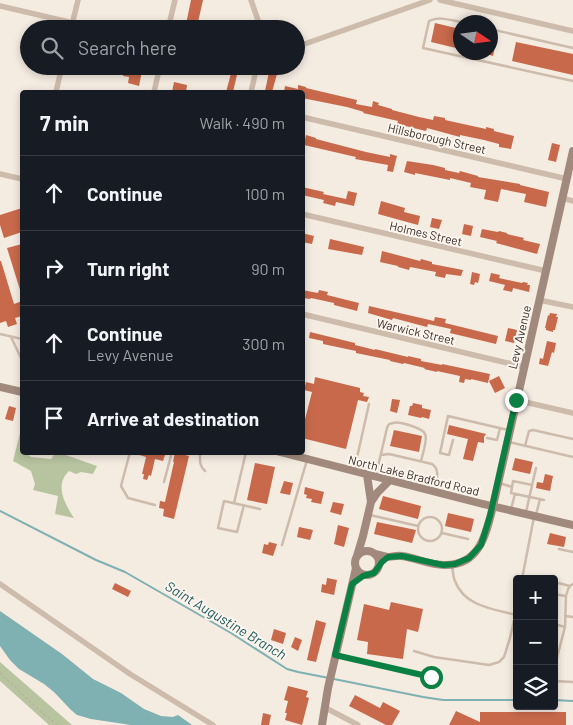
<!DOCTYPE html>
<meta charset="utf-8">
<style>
:root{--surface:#171b24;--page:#20242c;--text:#f1f3f6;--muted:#9ea1a6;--line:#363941}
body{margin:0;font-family:Barlow,sans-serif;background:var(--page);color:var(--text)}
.controls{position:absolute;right:15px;bottom:15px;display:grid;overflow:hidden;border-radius:5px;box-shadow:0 2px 8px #0003}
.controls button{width:45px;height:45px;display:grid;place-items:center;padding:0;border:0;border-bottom:1px solid var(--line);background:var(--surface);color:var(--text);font:25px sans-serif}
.compass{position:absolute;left:453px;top:15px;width:45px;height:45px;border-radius:50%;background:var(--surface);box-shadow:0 2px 8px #0003;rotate:103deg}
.stop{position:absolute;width:15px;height:15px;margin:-11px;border:4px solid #0b8043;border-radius:50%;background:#fff}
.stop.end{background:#0b8043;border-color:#fff;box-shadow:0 1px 5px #0008}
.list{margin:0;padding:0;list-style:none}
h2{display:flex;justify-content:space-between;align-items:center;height:65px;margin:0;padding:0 20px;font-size:21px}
h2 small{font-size:16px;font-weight:400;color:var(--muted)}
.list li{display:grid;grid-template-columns:32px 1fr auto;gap:15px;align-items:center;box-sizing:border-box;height:75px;padding:0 20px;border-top:1px solid var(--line)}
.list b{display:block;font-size:19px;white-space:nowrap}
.list p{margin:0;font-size:16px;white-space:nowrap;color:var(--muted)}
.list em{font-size:16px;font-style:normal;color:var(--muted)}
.icon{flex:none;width:28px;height:28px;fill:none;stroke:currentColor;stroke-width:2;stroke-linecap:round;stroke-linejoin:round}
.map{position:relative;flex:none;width:573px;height:725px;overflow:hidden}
.search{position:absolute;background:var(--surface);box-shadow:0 2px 8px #0003;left:20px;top:20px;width:285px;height:55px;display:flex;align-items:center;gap:12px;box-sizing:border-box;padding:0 18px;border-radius:28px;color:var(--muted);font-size:19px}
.panel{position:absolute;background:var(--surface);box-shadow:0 2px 8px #0003;left:20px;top:90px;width:285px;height:365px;border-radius:5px}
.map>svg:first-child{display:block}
.green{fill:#b8c4a0}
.water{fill:#7fb0b2}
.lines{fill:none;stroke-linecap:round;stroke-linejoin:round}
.stream{stroke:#7fb0b2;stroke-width:2}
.building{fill:#c8694b}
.path{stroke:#b9a596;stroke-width:1;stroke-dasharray:2.5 2.5;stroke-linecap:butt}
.lane{stroke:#cdbbac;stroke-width:2.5}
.street{stroke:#cdbbac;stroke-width:5.5}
.secondary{stroke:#a18a7d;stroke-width:8}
.route{stroke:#0b8043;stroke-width:6}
.labels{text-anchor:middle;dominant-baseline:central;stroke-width:4;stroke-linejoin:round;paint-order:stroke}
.street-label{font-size:12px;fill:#3b302b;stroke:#fbf5ee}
.water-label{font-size:14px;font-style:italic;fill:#1f5a5e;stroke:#fbf5ee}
</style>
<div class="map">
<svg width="573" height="725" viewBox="0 0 573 725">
<rect width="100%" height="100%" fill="#f4ebe1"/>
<path class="green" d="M 21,429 L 22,429 L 22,452 L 26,453 L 31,457 L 51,459 L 55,453 L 60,453 L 97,466 L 93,474 L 81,472 L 76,474 L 69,471 C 54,485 65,504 74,518 L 55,514 L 58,496 L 33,490 L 35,484 L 31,471 L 13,461 Z
M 0,662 L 72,725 L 49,725 L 0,681 Z"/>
<path class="water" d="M 0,611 L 62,654 L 93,679 L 121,693 L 144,709 L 161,716 L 173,717 L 178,715 L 192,725 L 131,725 L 91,719 L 77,715 L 71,710 L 54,692 L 44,684 L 19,669 L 10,660 L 0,646 Z"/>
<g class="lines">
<path class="stream" d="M 0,511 L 96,560 L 125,572 L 231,633 L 287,669 L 298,672 L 329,678
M 334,679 L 423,697 L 443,700 L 517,700
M 554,700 L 573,701"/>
</g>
<path class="building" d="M 191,0 L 203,0 L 198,22 L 193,21 L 191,29 L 185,29 Z
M 435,23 L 460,29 L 460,49 L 431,42 Z
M 490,36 L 497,38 L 493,56 L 490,55 Z
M 516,42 L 573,54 L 573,75 L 512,61 Z
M 233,66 L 239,66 L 233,92 L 226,92 Z
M 124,67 L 142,71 L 139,86 L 128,83 L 129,77 L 123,76 Z
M 269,72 L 277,74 L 272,92 L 265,91 Z
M 174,82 L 187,85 L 186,92 L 172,92 Z
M 298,85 L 306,87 L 306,88 L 357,100 L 356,104 L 372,107 L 373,101 L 379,103 L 378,105 L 392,109 L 392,110 L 419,117 L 433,120 L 434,116 L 445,118 L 445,120 L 486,129 L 486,127 L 494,129 L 494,131 L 514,136 L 511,149 L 499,147 L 499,144 L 484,140 L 460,135 L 460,137 L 427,128 L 426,131 L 397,124 L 398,121 L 363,113 L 364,112 L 347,107 L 302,98 L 302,92 L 284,92 L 285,86 L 298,89 Z
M 306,135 L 316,138 L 316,139 L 366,152 L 390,157 L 390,154 L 397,156 L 393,172 L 387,171 L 388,165 L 355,159 L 356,157 L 304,145 Z
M 552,143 L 560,145 L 556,162 L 548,160 Z
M 407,161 L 433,165 L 445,168 L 445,170 L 459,173 L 460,171 L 478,176 L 478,177 L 520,184 L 520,185 L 549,192 L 546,207 L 524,202 L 526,194 L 501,189 L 498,202 L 484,199 L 486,190 L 470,187 L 471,183 L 450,178 L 450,180 L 415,173 L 415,175 L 404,172 Z
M 302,187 L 324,192 L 323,194 L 346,199 L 348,191 L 357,193 L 354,206 L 336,202 L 335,206 L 323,203 L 324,200 L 302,195 Z
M 381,201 L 405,208 L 404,212 L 420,216 L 418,225 L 378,214 Z
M 22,208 L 22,232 L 4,238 L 0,225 L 0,215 Z
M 432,218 L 442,220 L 439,229 L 430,227 Z
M 464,224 L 473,226 L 471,236 L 462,234 Z
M 482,229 L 498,232 L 499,231 L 507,233 L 507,234 L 524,238 L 523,240 L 540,244 L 537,254 L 496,243 L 497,241 L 480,237 Z
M 302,233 L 314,236 L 312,244 L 302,242 Z
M 330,239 L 364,247 L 362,255 L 328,249 Z
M 22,244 L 22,293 L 21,293 L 7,248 Z
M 382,251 L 420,261 L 421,259 L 432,262 L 432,264 L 463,270 L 461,276 L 446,274 L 445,278 L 435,276 L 436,272 L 410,267 L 409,270 L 398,267 L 398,266 L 380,262 Z
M 0,261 L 1,261 L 14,304 L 22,301 L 22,316 L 15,318 L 17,324 L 8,327 L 6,321 L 0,323 Z
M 472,272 L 480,274 L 478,283 L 475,282 L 474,285 L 470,284 Z
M 491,273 L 500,275 L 499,278 L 522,283 L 523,282 L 528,283 L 527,285 L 530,285 L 529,292 L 513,288 L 512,292 L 503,290 L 505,285 L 489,281 Z
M 302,290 L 318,293 L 319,290 L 328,292 L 327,295 L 359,303 L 357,311 L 334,305 L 334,303 L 311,298 L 310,299 L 302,298 Z
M 369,306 L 434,321 L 435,317 L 446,319 L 445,323 L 498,336 L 496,344 L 450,333 L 451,329 L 428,324 L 427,327 L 393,318 L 392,320 L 368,313 Z
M 550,313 L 557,314 L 556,317 L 558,317 L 555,330 L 553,330 L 553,332 L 546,330 L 546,328 L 545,328 L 548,315 L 549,316 Z
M 508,328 L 517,330 L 514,343 L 505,341 Z
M 310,332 L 355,343 L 355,345 L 375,350 L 375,349 L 408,357 L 408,356 L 421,359 L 421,361 L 442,365 L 442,364 L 490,374 L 488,383 L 471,379 L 471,380 L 465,379 L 464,383 L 459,382 L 460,376 L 437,371 L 437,372 L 424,369 L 425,368 L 404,363 L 403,364 L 390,361 L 390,360 L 356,353 L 356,351 L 323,344 L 323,341 L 309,338 Z
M 547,341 L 556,343 L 554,353 L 552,352 L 548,366 L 539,364 L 540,358 L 543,359 Z
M 499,376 L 505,388 L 495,393 L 489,381 Z
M 315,377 L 360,388 L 360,392 L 364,393 L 363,396 L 369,397 L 367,402 L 358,400 L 346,449 L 302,438 L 302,431 L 312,392 L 304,390 L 306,382 L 314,384 Z
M 392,399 L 400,400 L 397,413 L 390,411 Z
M 413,403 L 422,405 L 422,408 L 431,410 L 429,419 L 422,417 L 421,418 L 408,415 L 410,406 L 412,406 Z
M 9,406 L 16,408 L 13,421 L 5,419 Z
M 449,425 L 486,434 L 484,437 L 484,443 L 478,442 L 473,461 L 463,459 L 468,439 L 447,434 Z
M 394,430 L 422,436 L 419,452 L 390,446 Z
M 137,452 L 166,452 L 163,461 L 155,459 L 151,476 L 149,475 L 147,480 L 143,479 L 144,474 L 142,474 L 146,457 L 136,454 Z
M 175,452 L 181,452 L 181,454 L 189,456 L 174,519 L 163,516 L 164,509 L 159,508 L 160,501 L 165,502 L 174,462 L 173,462 Z
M 515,458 L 533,462 L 530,474 L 512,470 Z
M 255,463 L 275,467 L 267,504 L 247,500 Z
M 545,474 L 553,476 L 550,491 L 536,488 L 537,482 L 543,483 Z
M 284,481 L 293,483 L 290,495 L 280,493 Z
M 305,487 L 324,492 L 321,504 L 311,502 L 312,499 L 306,498 L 307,495 L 304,494 Z
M 383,496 L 421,506 L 418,519 L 379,509 Z
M 333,502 L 344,504 L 341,515 L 330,512 Z
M 448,513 L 474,519 L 471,532 L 445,526 Z
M 377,522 L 416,530 L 412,543 L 374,534 Z
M 338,525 L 349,528 L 344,547 L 334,544 Z
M 299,527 L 313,530 L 310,540 L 297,537 Z
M 550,533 L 566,537 L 564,547 L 547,544 Z
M 269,542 L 277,544 L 273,556 L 262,553 L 264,544 L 268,545 Z
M 327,578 L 337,580 L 334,595 L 321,592 L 322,584 L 326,585 Z
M 115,583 L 131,591 L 128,597 L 112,589 Z
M 391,602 L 423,609 L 418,632 L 407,629 L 403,659 L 367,654 L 368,642 L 357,640 L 364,604 L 389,610 Z
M 316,620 L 326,623 L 316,662 L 307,660 Z
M 274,629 L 286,633 L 283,644 L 271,640 Z
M 295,637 L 302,640 L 298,651 L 291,647 Z
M 288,686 L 308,691 L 306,697 L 309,698 L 302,725 L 285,720 L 287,713 L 285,713 L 288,701 L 284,700 Z
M 355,695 L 380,708 L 383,702 L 400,711 L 392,725 L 386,725 L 349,706 Z
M 456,711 L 480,722 L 480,712 L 566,712 L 566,725 L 449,725 Z
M 263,713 L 271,715 L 269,725 L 261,725 Z"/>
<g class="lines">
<path class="path" d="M 0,673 L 42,713 L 58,725"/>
<path class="lane" d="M 461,22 C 450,20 439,16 429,21 L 423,48 L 573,81
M 490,29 L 573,48
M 0,334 L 22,339
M 11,337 L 21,358 L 22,366
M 487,438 L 497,440 L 500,428
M 453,440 L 449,455 L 440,453 L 448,416 L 508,430
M 509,442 L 573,457
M 525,446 L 529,431 L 533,430 L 573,439
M 130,452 L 121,486 L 128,498 L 155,505
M 200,452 C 200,460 199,466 205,471
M 381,455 L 389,454 L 432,464 C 441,470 436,481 434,490
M 354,471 L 369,404
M 376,475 L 387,428 C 389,424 388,424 393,423 C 399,421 423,428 425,434 C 428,439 422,456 421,461
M 164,482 L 172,452
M 499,483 L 512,487
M 532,485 L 513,481 L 511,493 L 544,500
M 234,503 L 246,452
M 244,505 L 237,532 L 218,528 L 224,501 L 260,509
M 511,509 L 515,494
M 526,512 L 536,468
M 370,515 L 418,526
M 536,515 L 540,499
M418 529a12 12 0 1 1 24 0a12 12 0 1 1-24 0Z
M 442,533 L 468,539
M 282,545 L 307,460
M 559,549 L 573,552
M 452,565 C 453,571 453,577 455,581 C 464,606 493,609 516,615
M 522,579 L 534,517
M 554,582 L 570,586
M 554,594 L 565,596
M 565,616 L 573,617
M 554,624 L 565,627
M 414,651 L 434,657 L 489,665 L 499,662 L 504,657 L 510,638 L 517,607
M 338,655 L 431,677
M 554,669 L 565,627 L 566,596 L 568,589 L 571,585 L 573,584
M 554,681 L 573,682"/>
<path class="street" d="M 251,0 L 261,29
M 440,0 L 573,31
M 0,6 L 99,29
M 71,29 L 78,0
M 168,29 L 175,0
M 296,47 L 430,0
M 56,92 L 62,66
M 154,92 L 160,66
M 251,92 L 257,66
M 302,117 L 567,179
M 0,174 L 22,179
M 562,198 L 573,201
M 302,214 L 546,271
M 539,300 L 573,307
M 302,314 L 524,367
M 516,400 L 573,413
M 0,584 L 130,674 L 213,725
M 324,707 L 358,725"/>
<path class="secondary" d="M 0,387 L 22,392
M 280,452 L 479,503 L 573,525
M 371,502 L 377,493 L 389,481
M355 563a12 12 0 1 1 24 0a12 12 0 1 1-24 0Z
M 375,554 C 379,555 383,556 387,557 C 392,557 397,555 402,556 C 416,558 430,565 444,565 C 480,566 486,534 493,506 L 573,151
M 357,556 L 363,536 L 371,502 L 367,475
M 322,725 L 328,688 L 356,568"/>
</g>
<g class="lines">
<path class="route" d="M 431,677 L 335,655 L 352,584 L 363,576 L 374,573 L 382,562 L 388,557 L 402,556 L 443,565 L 455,564 L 469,558 L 481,545 L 490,516 L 516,400"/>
</g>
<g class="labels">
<g class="street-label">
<text transform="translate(437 138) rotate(13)">Hillsborough Street</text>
<text transform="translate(426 233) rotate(13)">Holmes Street</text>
<text transform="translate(416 331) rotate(13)">Warwick Street</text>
<text transform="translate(519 337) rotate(-77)">Levy Avenue</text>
<text transform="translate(414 475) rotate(14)">North Lake Bradford Road</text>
</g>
<g class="water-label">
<text transform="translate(226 620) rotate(31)">Saint Augustine Branch</text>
</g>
</g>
</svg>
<div class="controls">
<button>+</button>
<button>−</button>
<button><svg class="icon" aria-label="layers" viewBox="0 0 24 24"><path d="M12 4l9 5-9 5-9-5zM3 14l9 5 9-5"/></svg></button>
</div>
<svg class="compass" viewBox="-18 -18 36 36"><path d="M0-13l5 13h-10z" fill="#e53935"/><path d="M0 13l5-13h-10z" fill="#9ea1a6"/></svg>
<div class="stop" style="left:431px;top:677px"></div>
<div class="stop end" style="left:516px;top:400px"></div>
<div class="search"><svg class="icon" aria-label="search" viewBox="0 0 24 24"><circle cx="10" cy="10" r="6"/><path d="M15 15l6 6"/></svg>Search here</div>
<section class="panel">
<h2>7 min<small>Walk · 490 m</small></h2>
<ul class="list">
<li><svg class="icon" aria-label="ahead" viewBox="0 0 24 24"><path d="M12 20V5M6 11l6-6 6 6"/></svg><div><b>Continue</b></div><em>100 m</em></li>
<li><svg class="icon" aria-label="right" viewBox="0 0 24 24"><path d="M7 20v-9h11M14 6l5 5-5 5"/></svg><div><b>Turn right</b></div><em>90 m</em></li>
<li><svg class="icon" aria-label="ahead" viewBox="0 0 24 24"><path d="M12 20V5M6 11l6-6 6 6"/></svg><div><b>Continue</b><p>Levy Avenue</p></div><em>300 m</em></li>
<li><svg class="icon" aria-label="arrive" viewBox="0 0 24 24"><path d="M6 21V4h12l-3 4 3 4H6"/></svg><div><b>Arrive at destination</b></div></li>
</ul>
</section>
</div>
